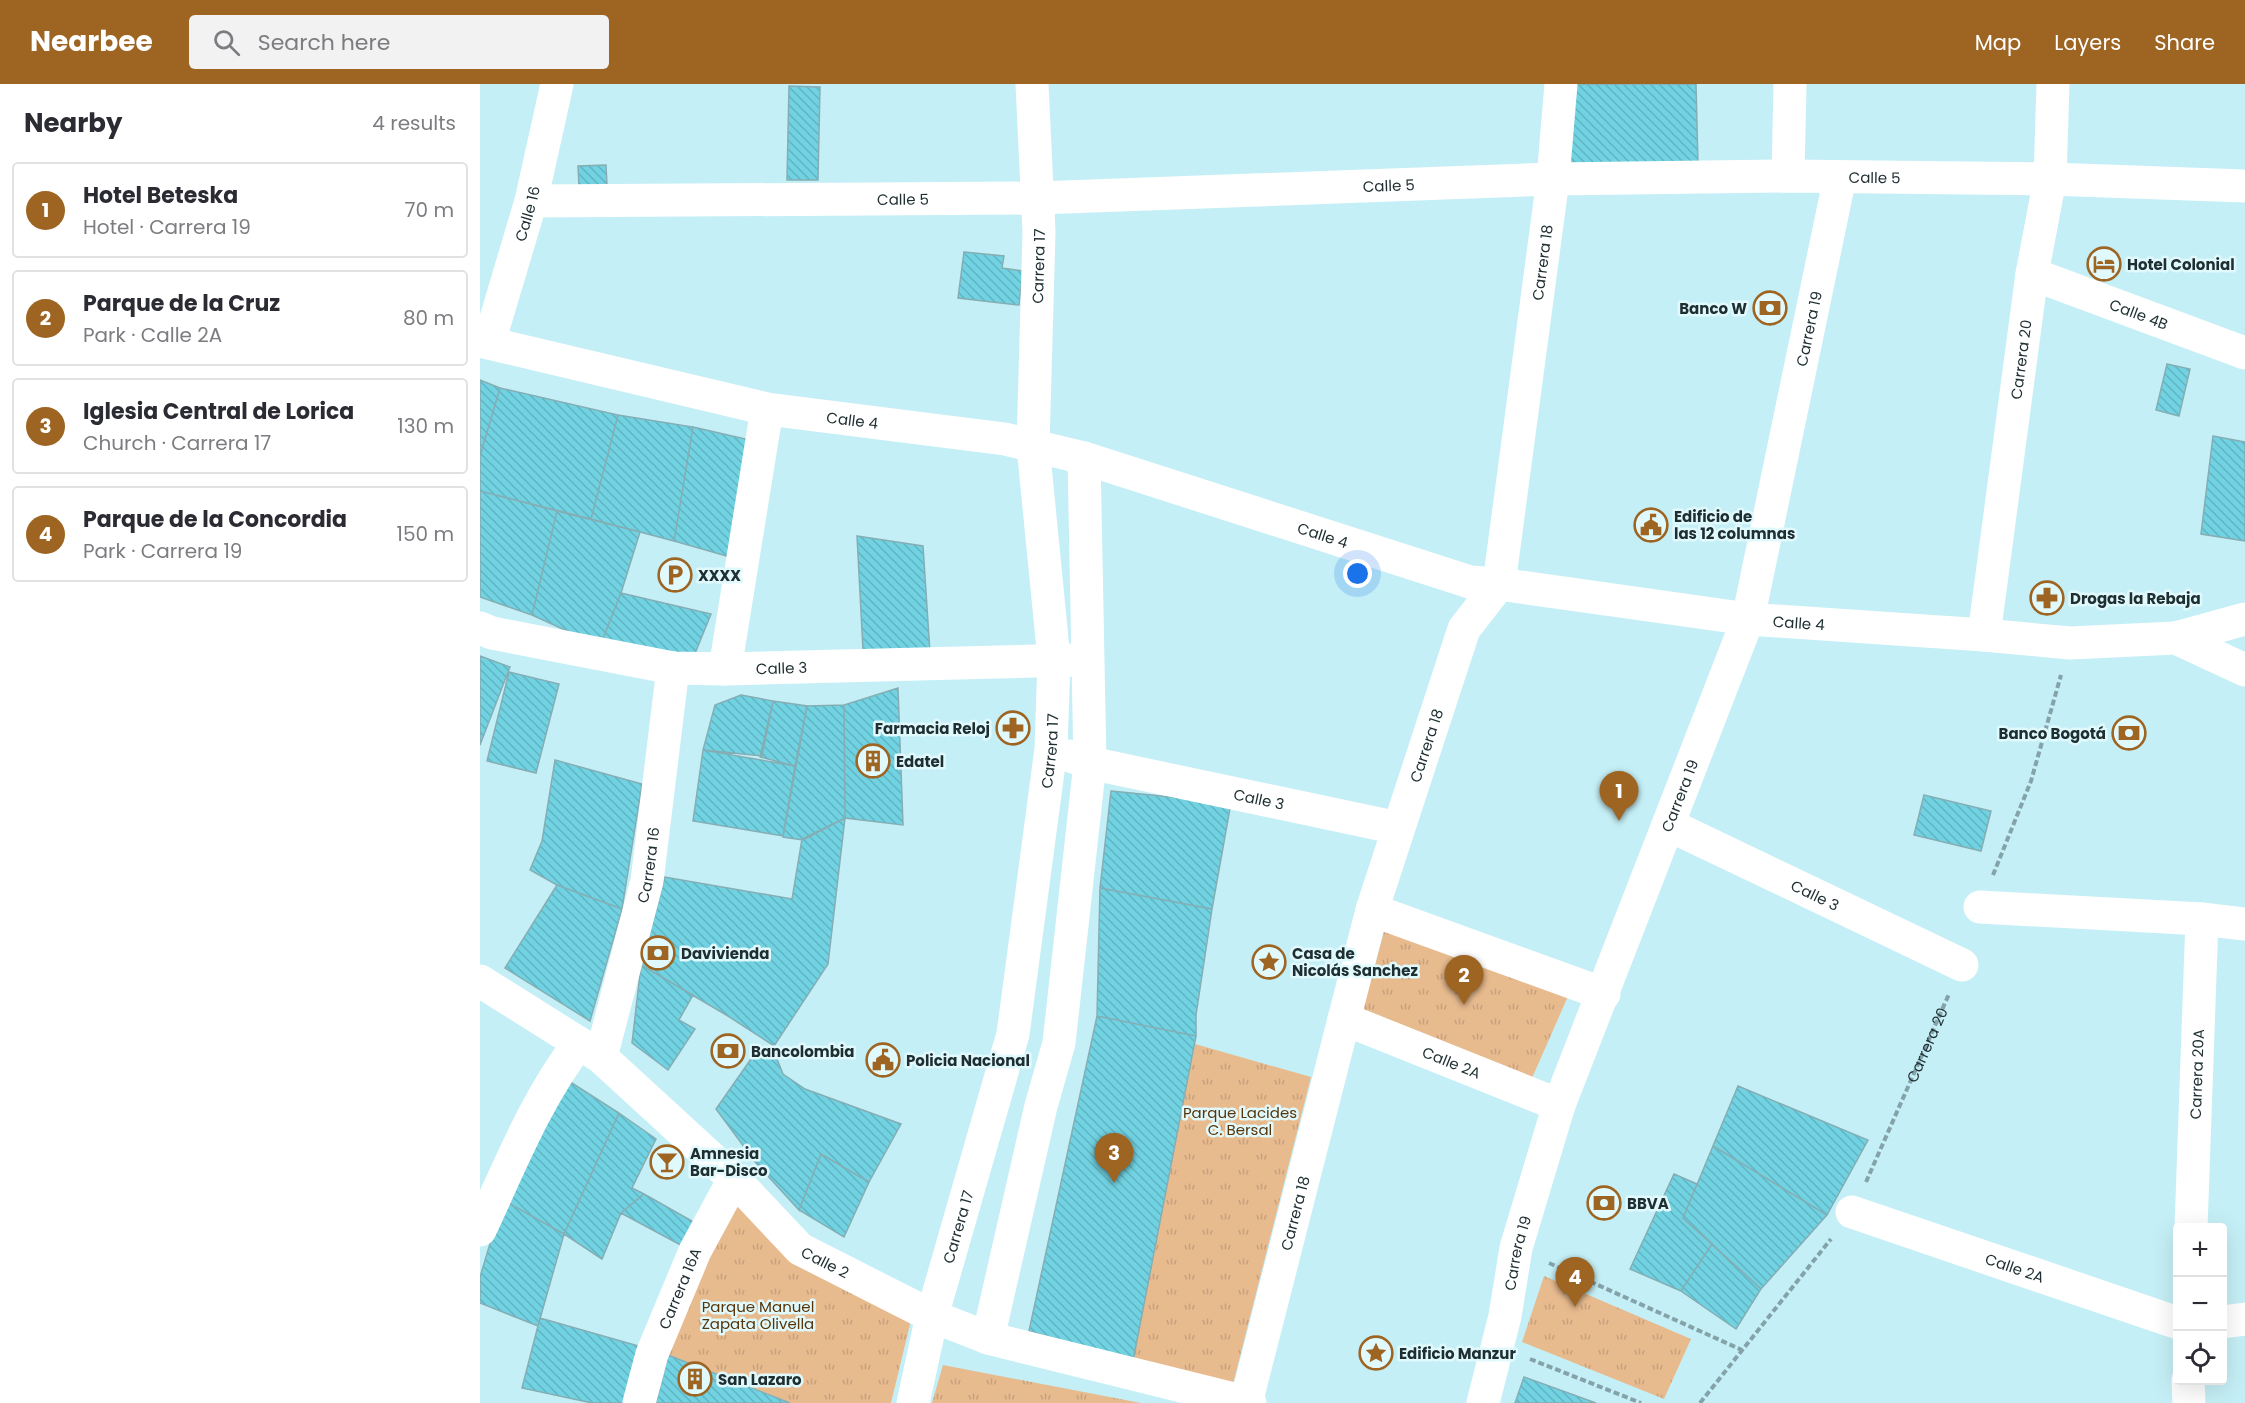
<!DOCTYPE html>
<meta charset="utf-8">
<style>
:root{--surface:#fff;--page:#f2f2f3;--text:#2b2b33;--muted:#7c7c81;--line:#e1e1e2;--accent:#9d6422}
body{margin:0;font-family:Poppins,sans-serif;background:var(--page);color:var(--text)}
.controls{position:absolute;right:18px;bottom:18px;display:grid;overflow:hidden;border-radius:6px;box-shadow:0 6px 24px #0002}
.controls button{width:54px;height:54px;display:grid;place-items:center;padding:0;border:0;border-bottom:2px solid var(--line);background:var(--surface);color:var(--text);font:30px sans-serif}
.you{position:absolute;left:878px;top:490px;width:21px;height:21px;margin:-15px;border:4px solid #fff;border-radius:50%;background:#1a73e8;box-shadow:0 0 0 9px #1a73e833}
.badge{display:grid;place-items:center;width:39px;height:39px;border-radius:50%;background:var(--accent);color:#fff;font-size:20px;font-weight:700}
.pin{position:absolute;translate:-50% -50px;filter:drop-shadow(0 2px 3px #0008)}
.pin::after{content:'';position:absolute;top:32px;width:21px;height:18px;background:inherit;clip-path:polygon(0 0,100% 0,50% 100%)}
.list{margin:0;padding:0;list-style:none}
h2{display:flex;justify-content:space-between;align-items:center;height:78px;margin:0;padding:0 24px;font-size:26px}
h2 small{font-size:20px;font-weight:400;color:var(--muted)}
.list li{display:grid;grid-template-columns:39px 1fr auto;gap:18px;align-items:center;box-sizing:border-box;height:96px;margin:0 12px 12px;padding:0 12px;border:2px solid var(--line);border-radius:6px}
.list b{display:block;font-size:22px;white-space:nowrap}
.list p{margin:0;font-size:20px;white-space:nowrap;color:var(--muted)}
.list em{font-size:20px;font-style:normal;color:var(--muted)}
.icon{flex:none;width:33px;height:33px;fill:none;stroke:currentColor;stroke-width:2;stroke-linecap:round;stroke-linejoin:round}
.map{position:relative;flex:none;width:1765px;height:1319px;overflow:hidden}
header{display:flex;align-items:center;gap:36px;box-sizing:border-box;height:84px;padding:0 30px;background:var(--accent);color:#fff}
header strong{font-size:28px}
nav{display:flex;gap:33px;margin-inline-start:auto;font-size:21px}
.search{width:420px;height:54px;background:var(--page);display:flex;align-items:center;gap:15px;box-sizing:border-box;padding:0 21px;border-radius:6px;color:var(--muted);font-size:22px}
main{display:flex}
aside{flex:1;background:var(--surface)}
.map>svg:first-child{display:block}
.park{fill:url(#park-tufts)}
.building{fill:url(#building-back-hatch);stroke:#85aeb4;stroke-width:1.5}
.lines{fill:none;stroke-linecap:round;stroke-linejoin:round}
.path{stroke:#84a3a9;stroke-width:4;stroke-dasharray:6 3;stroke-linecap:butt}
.minor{stroke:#fff;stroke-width:33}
.labels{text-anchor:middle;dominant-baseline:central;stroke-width:5;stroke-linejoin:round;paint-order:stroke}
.street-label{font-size:15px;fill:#1e2e31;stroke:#e0f9fd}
.poi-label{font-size:15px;font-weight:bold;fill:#1e2e31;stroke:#e0f9fd;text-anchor:start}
.park-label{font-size:15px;fill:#583509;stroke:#e0f9fd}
</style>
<header>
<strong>Nearbee</strong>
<div class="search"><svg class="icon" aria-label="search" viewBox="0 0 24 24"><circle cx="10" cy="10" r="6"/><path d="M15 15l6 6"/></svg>Search here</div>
<nav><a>Map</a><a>Layers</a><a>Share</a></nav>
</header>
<main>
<aside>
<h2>Nearby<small>4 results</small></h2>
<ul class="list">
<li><span class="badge">1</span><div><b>Hotel Beteska</b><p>Hotel · Carrera 19</p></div><em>70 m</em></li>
<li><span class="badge">2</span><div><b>Parque de la Cruz</b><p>Park · Calle 2A</p></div><em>80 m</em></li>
<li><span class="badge">3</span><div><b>Iglesia Central de Lorica</b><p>Church · Carrera 17</p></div><em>130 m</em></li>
<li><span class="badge">4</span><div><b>Parque de la Concordia</b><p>Park · Carrera 19</p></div><em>150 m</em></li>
</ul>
</aside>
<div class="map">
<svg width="1765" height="1319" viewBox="0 0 1765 1319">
<defs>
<pattern id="park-tufts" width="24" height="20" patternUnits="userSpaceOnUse" patternTransform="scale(1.5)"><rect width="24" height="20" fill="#e8bb8f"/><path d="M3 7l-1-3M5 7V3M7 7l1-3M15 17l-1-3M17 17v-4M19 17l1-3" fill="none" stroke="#c7a17c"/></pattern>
<pattern id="building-back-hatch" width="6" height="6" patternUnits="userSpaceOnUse" patternTransform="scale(1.5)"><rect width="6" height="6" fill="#71d2e2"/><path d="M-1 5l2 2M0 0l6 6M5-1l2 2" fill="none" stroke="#61b5c2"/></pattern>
</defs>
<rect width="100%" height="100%" fill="#c5eff6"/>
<path class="park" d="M 905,844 L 1089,910 L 1049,1001 L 881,932 Z
M 715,960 L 831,993 L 752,1304 L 652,1278 Z
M 254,1095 L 432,1232 L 411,1319 L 311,1319 L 187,1270 Z
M 1064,1192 L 1211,1255 L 1184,1315 L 1042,1258 Z
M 463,1281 L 661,1319 L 452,1319 Z"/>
<path class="building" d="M 1093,0 L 1216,0 L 1218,80 L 1087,83 Z
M 309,2 L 340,3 L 338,96 L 307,96 Z
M 126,81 L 127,101 L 99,103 L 98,82 Z
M 484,168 L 524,172 L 522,184 L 543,187 L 539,221 L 478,214 Z
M 1687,280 L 1710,285 L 1699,332 L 1676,326 Z
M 0,296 L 20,304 L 0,372 Z
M 20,304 L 138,331 L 111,435 L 0,407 L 0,372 Z
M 138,331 L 213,343 L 194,457 L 111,435 Z
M 213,343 L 270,356 L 250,473 L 194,457 Z
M 1733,352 L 1765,358 L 1765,457 L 1721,450 Z
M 0,407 L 77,427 L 52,531 L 0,513 Z
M 77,427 L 160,448 L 141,509 L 120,562 L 52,531 Z
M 377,452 L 443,462 L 450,569 L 383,566 Z
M 141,509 L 231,530 L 212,577 L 120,562 Z
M 0,572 L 30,583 L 0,661 Z
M 29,588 L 79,600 L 56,689 L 7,677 Z
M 418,604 L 423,741 L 365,734 L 364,621 Z
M 261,611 L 293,617 L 282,672 L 223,666 L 235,621 Z
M 293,617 L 327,622 L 315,682 L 280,673 Z
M 364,621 L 365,734 L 323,756 L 303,753 L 327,622 Z
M 223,666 L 315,682 L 303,752 L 213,737 Z
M 75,676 L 162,700 L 142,825 L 77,801 L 50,786 L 62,757 Z
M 631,707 L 751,719 L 732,825 L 620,804 Z
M 1444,711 L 1511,727 L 1501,767 L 1434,751 Z
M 365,734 L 348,880 L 294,962 L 248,932 L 161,881 L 185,793 L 312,815 L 322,755 Z
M 77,801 L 142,825 L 110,937 L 25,884 Z
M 620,804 L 732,825 L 716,931 L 716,952 L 617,932 Z
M 161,881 L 213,911 L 199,936 L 215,945 L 188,986 L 152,959 Z
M 617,932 L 716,952 L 653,1277 L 549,1247 Z
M 273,972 L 297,975 L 303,990 L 325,1005 L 421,1040 L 389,1098 L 341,1070 L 319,1126 L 276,1079 L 236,1025 Z
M 84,994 L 139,1029 L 84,1150 L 23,1116 Z
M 1258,1002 L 1388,1056 L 1347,1131 L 1233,1062 Z
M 139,1029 L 176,1055 L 152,1104 L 164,1110 L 141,1129 L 122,1175 L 84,1150 Z
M 1233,1062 L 1347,1131 L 1281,1205 L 1203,1134 Z
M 341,1070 L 389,1098 L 364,1153 L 319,1126 Z
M 1194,1090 L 1217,1100 L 1203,1134 L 1232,1160 L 1201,1207 L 1150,1185 Z
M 164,1110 L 219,1141 L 208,1165 L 141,1129 Z
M 23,1116 L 84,1150 L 58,1242 L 0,1219 L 0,1193 Z
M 1232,1160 L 1281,1205 L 1256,1245 L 1201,1207 Z
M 60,1234 L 162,1263 L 145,1319 L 112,1319 L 42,1304 Z
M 188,1271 L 310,1319 L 176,1319 Z
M 1044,1293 L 1116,1319 L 1035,1319 Z"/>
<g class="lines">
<g class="path">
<path d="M 1513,791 L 1551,697 L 1581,591"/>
<path id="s1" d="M 1386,1098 L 1469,910"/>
<path d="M 1069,1179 L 1262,1266"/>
<path d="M 1050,1275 L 1161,1319"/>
<path d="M 1220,1319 L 1351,1155"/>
</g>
<g class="minor">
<path d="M 1308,92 L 1310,0"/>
<path id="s2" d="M 51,117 L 558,114 L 1073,95 L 1308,92 L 1570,95 L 1765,102"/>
<path id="s3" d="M 1552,190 L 1765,269"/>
<path id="s4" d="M 0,257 L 287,325 L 525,355 L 604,374 L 990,498 L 1019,500 L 1268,535 L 1504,551 L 1590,559 L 1696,554 L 1765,586"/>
<path id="s5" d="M 9,258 L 51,117 L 77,0"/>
<path id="s6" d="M 0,544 L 12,549 L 193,584 L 245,585 L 597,576"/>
<path id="s7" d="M 1504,551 L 1552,190 L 1570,95 L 1573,0"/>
<path d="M 1696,554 L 1765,535"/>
<path d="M 245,585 L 287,325"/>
<path id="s8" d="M 590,672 L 610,679 L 918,744"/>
<path id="s9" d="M 1189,741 L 1482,881"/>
<path d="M 1500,823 L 1722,835 L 1765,840"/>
<path d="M 892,826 L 1124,910"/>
<path id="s10" d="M 0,897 L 121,973 L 254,1095 L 320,1165 L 452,1232 L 508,1254 L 770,1319"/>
<path id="s11" d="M 864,935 L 1079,1021"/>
<path id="s12" d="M 121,973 L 167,797 L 193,584"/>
<path id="s13" d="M 1372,1128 L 1698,1239"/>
<path id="s14" d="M 1711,1144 L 1722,835"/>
<path d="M 0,1146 C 30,1082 56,1015 99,959"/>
<path d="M 1742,1238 L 1765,1235"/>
<path d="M 508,1254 L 561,1022 L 579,959 L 610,679 L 604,374"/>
<path d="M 1708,1296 L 1709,1319"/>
<path id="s15" d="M 159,1319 L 172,1270 L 215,1167 L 254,1095"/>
<path id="s16" d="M 433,1319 L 452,1232 L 533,950 L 571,665 L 574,575 L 553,362 L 559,148 L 552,0"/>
<path id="s17" d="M 766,1319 L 892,826 L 984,545 L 1019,500 L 1073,95 L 1081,0"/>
<path id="s18" d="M 1003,1319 L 1025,1232 L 1036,1164 L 1079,1021 L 1268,535 L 1360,93"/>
</g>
</g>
<defs>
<g id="hotel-ring" transform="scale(1.725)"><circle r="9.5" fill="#e0f9fd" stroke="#9d6422" stroke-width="1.5"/><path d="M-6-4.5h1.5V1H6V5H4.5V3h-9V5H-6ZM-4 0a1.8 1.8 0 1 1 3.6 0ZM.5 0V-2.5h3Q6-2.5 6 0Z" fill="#9d6422"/></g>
<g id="bank-ring" transform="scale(1.725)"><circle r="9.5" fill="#e0f9fd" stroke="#9d6422" stroke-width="1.5"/><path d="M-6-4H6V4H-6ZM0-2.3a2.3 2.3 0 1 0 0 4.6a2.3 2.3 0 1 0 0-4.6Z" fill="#9d6422"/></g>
<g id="civic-ring" transform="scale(1.725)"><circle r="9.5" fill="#e0f9fd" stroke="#9d6422" stroke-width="1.5"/><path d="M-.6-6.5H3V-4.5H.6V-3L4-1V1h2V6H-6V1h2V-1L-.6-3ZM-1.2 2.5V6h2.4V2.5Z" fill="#9d6422"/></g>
<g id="parking-ring" transform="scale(1.725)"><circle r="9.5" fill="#e0f9fd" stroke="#9d6422" stroke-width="1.5"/><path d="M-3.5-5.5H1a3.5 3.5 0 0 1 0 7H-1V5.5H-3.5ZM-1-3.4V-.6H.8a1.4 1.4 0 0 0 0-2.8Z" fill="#9d6422"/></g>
<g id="pharmacy-ring" transform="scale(1.725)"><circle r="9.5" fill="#e0f9fd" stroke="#9d6422" stroke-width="1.5"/><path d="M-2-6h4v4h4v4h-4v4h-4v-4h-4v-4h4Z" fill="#9d6422"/></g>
<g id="building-ring" transform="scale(1.725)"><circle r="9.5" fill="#e0f9fd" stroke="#9d6422" stroke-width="1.5"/><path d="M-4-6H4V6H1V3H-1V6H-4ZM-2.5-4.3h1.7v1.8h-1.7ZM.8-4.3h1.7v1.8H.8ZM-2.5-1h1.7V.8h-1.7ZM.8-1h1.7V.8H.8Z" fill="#9d6422"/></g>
<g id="sight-ring" transform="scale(1.725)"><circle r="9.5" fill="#e0f9fd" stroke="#9d6422" stroke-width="1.5"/><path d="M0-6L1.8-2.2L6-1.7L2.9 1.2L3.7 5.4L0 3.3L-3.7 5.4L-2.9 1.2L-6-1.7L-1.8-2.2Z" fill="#9d6422"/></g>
<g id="bar-ring" transform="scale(1.725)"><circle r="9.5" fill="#e0f9fd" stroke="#9d6422" stroke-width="1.5"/><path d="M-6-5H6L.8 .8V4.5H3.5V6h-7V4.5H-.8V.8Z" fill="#9d6422"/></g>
</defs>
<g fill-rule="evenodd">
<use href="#hotel-ring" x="1624" y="180"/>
<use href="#bank-ring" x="1290" y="224"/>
<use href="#civic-ring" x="1171" y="441"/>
<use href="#parking-ring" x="195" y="491"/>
<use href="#pharmacy-ring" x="1567" y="514"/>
<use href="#pharmacy-ring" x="533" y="644"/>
<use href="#bank-ring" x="1649" y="649"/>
<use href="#building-ring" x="393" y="677"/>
<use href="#bank-ring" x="178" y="869"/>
<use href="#sight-ring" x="789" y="878"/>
<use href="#bank-ring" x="248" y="967"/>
<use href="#civic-ring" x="403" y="976"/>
<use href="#bar-ring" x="187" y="1078"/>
<use href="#bank-ring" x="1124" y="1119"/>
<use href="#sight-ring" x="896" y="1269"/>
<use href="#building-ring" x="215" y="1295"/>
</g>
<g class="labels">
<g class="street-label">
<text stroke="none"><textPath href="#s2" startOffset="1344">Calle 5</textPath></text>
<text stroke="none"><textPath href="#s2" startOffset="858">Calle 5</textPath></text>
<text stroke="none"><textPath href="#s2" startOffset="372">Calle 5</textPath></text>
<text stroke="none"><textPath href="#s5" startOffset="134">Calle 16</textPath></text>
<text stroke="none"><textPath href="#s17" startOffset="1186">Carrera 18</textPath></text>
<text stroke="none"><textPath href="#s16" startOffset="1154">Carrera 17</textPath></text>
<text stroke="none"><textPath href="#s3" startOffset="114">Calle 4B</textPath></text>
<text stroke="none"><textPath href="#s18" startOffset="1126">Carrera 19</textPath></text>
<text stroke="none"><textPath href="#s7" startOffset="278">Carrera 20</textPath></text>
<text stroke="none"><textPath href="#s4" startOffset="381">Calle 4</textPath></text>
<text stroke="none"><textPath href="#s4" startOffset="867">Calle 4</textPath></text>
<text stroke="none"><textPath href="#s4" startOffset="1353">Calle 4</textPath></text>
<text stroke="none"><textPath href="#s6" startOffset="306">Calle 3</textPath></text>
<text stroke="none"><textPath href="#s17" startOffset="682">Carrera 18</textPath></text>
<text stroke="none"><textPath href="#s16" startOffset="668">Carrera 17</textPath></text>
<text stroke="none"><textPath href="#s18" startOffset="640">Carrera 19</textPath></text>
<text stroke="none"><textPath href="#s8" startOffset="194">Calle 3</textPath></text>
<text stroke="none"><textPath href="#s12" startOffset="198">Carrera 16</textPath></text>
<text stroke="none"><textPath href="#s9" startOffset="162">Calle 3</textPath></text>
<text stroke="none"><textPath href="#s1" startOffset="150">Carrera 20</textPath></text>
<text stroke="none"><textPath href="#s11" startOffset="116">Calle 2A</textPath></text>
<text stroke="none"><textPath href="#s14" startOffset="154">Carrera 20A</textPath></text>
<text stroke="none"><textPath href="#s17" startOffset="196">Carrera 18</textPath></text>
<text stroke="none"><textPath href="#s16" startOffset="182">Carrera 17</textPath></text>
<text stroke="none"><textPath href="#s18" startOffset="154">Carrera 19</textPath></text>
<text stroke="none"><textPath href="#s10" startOffset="448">Calle 2</textPath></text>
<text stroke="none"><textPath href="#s13" startOffset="172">Calle 2A</textPath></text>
<text stroke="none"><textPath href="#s15" startOffset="122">Carrera 16A</textPath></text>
</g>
<g class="poi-label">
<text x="1647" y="180">Hotel Colonial</text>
<text x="1267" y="224" text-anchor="end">Banco W</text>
<text x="1194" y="432">Edificio de<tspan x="1194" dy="17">las 12 columnas</tspan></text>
<text x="218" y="491">XXXX</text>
<text x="1590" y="514">Drogas la Rebaja</text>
<text x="510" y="644" text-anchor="end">Farmacia Reloj</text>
<text x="1626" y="649" text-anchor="end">Banco Bogotá</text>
<text x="416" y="677">Edatel</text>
<text x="201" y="869">Davivienda</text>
<text x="812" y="869">Casa de<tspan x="812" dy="17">Nicolás Sanchez</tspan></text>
<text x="271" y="967">Bancolombia</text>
<text x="426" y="976">Policia Nacional</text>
<text x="210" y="1069">Amnesia<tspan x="210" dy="17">Bar-Disco</tspan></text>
<text x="1147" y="1119">BBVA</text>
<text x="919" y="1269">Edificio Manzur</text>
<text x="238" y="1295">San Lazaro</text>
</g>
<g class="park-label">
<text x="760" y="1028">Parque Lacides<tspan x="760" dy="17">C. Bersal</tspan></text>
<text x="278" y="1222">Parque Manuel<tspan x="278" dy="17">Zapata Olivella</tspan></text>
</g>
</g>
</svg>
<div class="controls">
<button>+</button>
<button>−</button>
<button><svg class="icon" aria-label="locate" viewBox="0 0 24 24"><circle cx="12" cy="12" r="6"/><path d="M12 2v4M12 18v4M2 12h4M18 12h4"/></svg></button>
</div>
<div class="you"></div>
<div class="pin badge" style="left:1139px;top:737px">1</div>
<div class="pin badge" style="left:984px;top:921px">2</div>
<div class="pin badge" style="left:634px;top:1099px">3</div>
<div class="pin badge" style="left:1095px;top:1223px">4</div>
</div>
</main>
